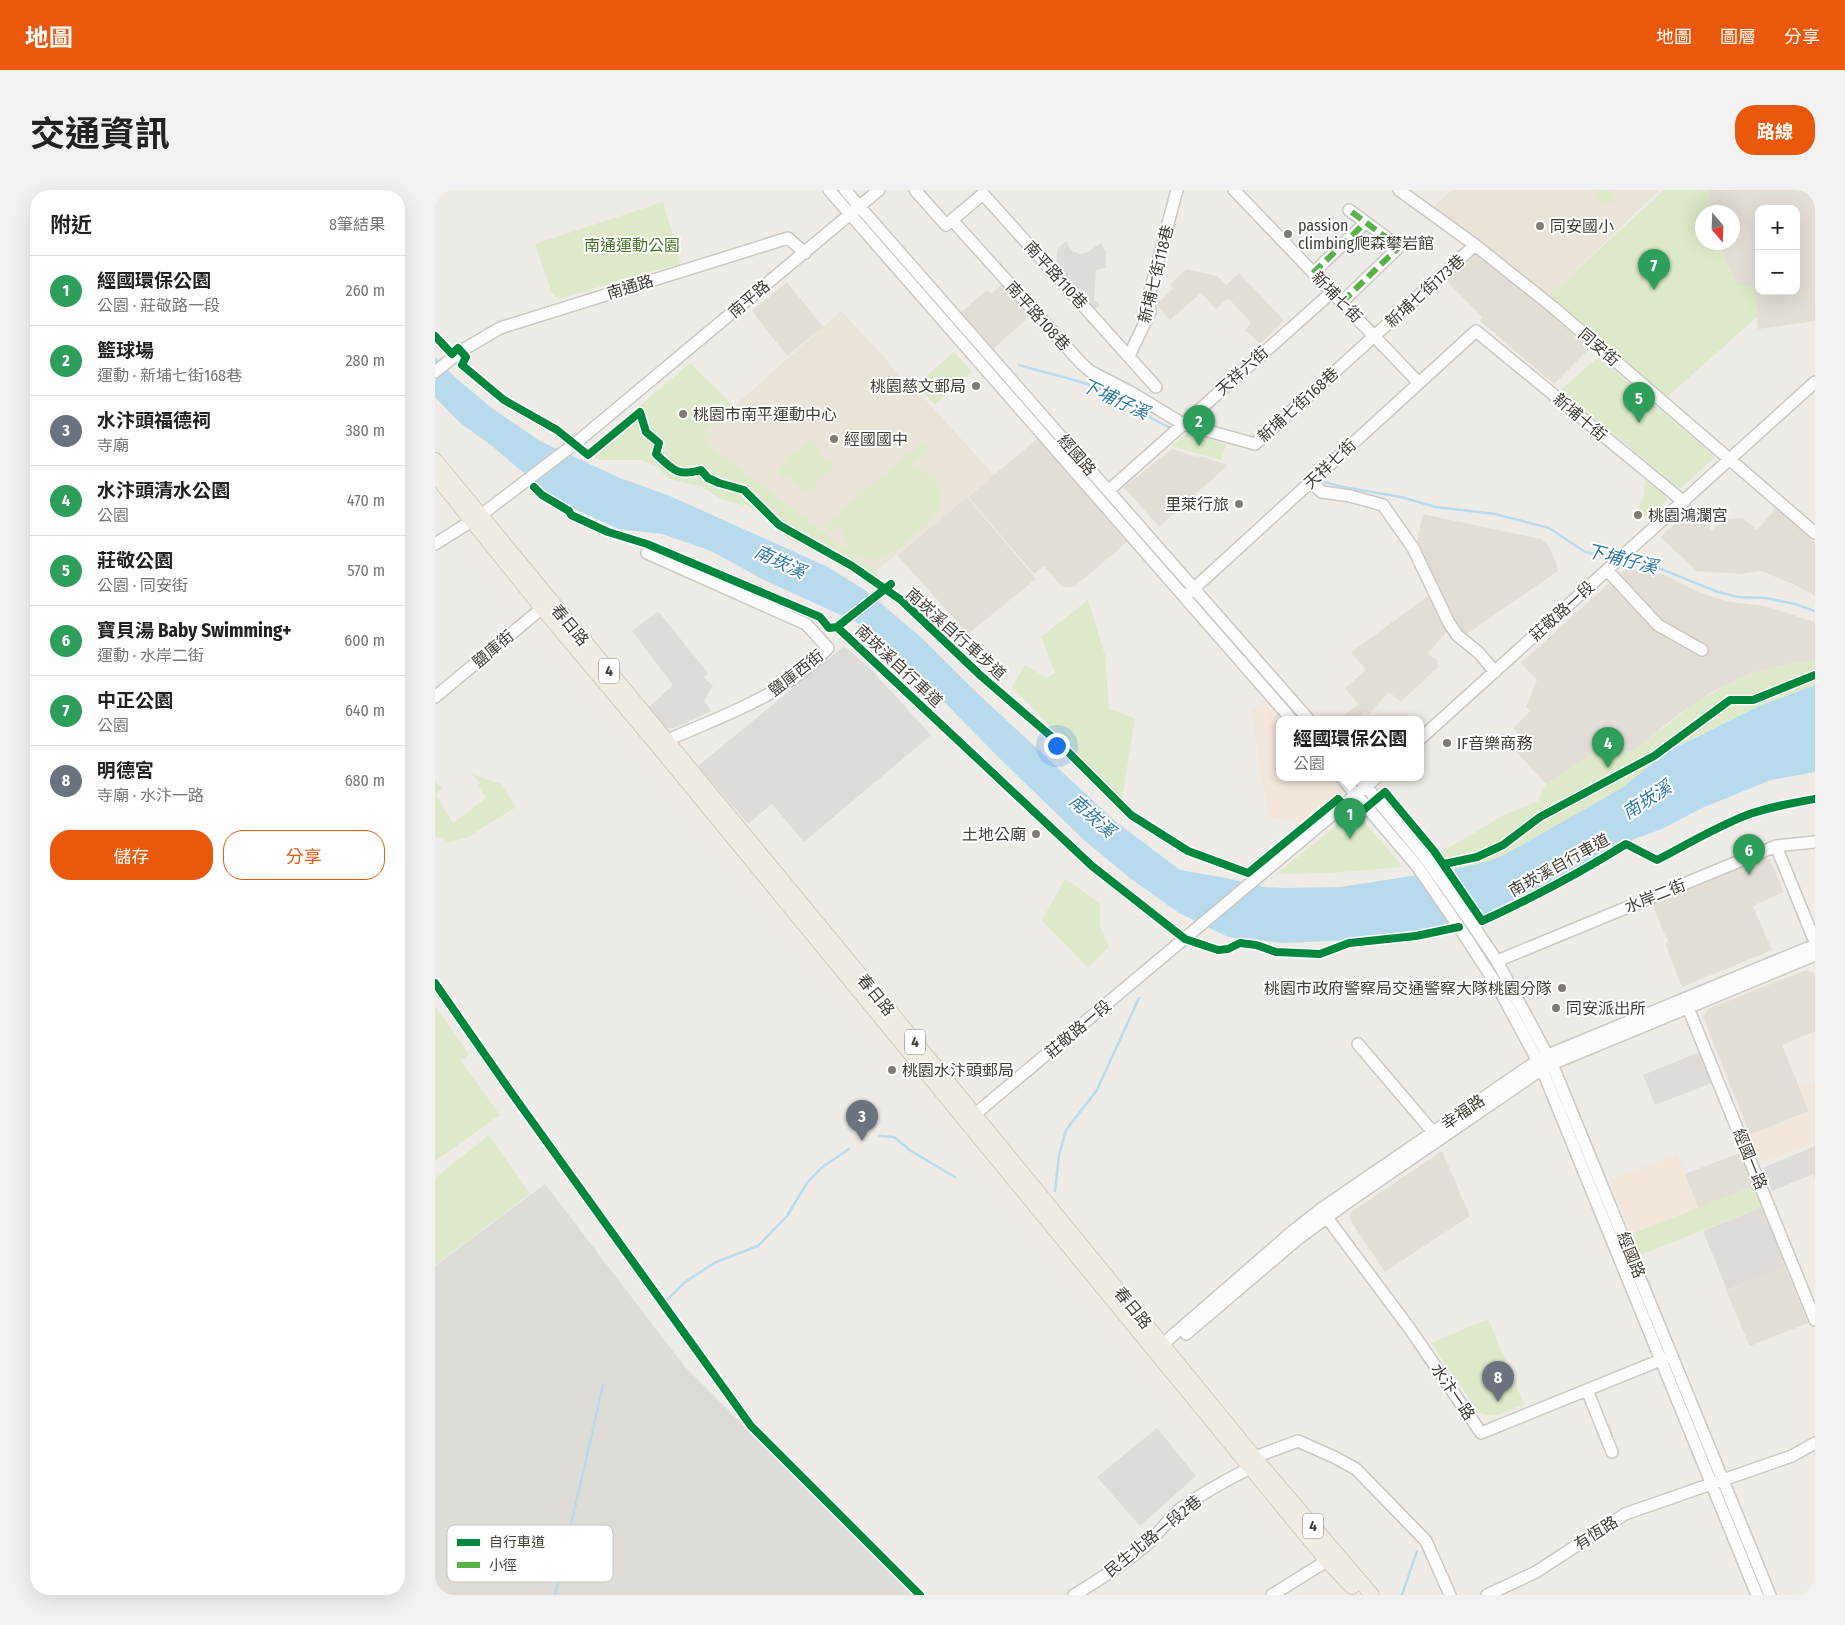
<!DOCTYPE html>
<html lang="zh-TW">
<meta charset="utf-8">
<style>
:root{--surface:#fff;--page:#f2f2f2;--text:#222;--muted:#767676;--line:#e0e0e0;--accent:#ea580c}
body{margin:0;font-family:"Fira Sans Condensed","Noto Sans TC",sans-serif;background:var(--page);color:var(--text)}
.controls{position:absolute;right:15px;top:15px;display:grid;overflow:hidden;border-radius:10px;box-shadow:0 5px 20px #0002}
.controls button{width:45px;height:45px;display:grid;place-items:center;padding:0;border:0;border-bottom:1px solid var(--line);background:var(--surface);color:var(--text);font:25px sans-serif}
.compass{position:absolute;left:1260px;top:15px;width:45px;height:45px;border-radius:50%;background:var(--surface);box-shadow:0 5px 20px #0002;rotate:161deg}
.you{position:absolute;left:621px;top:555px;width:18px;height:18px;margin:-12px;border:4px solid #fff;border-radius:50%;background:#1a73e8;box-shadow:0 0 0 8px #1a73e833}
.badge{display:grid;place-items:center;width:32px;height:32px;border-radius:50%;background:var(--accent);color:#fff;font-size:16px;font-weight:700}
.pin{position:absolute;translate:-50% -41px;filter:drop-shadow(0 1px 2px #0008)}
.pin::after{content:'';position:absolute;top:26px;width:18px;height:15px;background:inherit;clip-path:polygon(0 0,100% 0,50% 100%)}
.popup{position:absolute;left:841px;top:526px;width:148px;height:65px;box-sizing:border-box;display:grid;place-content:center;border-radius:10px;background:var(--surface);filter:drop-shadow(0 1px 4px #0005);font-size:16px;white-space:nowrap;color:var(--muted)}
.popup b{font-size:19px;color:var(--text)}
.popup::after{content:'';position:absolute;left:50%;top:100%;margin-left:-10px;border:10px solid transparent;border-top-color:var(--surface)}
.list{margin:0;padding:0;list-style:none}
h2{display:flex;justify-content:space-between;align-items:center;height:65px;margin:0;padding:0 20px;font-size:21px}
h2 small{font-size:16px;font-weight:400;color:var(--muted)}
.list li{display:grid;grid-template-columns:32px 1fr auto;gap:15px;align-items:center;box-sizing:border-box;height:70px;padding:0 20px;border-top:1px solid var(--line)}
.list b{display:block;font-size:19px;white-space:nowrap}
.list p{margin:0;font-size:16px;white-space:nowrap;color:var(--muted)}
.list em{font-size:16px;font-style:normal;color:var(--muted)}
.actions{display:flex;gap:10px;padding:15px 20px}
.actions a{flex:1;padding:11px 0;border:1px solid var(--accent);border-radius:20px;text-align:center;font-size:18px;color:var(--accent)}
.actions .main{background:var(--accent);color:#fff}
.map{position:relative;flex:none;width:1380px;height:1405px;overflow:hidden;border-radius:20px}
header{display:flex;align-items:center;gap:30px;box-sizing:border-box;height:70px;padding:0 25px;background:var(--accent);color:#fff}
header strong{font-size:24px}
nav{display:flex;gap:28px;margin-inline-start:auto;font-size:18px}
.intro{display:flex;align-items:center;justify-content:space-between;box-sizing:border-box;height:120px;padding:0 30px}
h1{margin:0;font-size:35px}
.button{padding:12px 22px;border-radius:20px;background:var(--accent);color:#fff;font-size:18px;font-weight:700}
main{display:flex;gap:30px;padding:0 30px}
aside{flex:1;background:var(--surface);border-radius:20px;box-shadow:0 5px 20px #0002}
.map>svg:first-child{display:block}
.residential{fill:#e3ded5;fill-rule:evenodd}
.commercial{fill:#f2e7da}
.industrial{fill:#dfdbd6}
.education{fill:#eae3d7}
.green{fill:#dde9c8}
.parking{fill:#dedbd8}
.water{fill:#b8daed}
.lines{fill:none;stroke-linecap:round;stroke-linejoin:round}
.stream{stroke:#b8daed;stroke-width:2.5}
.minor-casing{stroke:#cbc8c4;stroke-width:14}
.major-casing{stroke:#d1c7b5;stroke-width:16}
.minor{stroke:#fdfcfc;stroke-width:11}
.major{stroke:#f0ebe3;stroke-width:14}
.quiet{stroke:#57b346;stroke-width:6;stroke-dasharray:12 6;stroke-linecap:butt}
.cycleway-casing{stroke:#fff;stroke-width:11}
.cycleway{stroke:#00873e;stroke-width:8}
.poi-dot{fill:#807a73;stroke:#fff;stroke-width:2}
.labels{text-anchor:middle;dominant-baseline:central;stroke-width:4;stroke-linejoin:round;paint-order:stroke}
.shield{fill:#fff;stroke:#7c7771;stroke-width:1}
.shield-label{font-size:15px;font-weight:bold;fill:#443d34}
.poi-label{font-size:16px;fill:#443d34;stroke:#fff;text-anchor:start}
.park-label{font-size:16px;fill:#497429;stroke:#fff}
.street-label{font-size:16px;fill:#443d34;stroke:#fff}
.water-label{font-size:18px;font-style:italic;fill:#2e79a6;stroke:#fff}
.key{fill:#fff;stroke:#c7c5c2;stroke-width:1}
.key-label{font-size:14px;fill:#443d34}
</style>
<header>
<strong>地圖</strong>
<nav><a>地圖</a><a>圖層</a><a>分享</a></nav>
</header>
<div class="intro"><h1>交通資訊</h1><a class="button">路線</a></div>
<main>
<aside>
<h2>附近<small>8筆結果</small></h2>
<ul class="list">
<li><span class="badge" style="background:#2e9e5b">1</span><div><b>經國環保公園</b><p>公園 · 莊敬路一段</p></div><em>260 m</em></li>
<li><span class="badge" style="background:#2e9e5b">2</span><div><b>籃球場</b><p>運動 · 新埔七街168巷</p></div><em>280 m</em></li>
<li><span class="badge" style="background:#6b7280">3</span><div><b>水汴頭福德祠</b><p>寺廟</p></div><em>380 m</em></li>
<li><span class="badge" style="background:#2e9e5b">4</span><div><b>水汴頭清水公園</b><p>公園</p></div><em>470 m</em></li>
<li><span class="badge" style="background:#2e9e5b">5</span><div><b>莊敬公園</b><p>公園 · 同安街</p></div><em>570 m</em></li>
<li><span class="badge" style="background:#2e9e5b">6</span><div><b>寶貝湯 Baby Swimming+</b><p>運動 · 水岸二街</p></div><em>600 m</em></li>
<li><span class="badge" style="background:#2e9e5b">7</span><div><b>中正公園</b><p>公園</p></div><em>640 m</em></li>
<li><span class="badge" style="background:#6b7280">8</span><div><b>明德宮</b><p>寺廟 · 水汴一路</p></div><em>680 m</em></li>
</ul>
<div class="actions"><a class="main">儲存</a><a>分享</a></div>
</aside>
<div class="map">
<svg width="1380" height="1405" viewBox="0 0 1380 1405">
<rect width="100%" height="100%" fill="#efece8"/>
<path class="residential" d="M 1274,0 L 1380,0 L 1380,131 L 1323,139 L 1319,96 L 1302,96 L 1283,53 L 1298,52 L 1298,22 L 1276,22 ZM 1324,19 L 1361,19 L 1361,101 L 1324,101 Z
M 1041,61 L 1156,157 L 1119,194 L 1045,131 L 1047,127 L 1010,89 Z
M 751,79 L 782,86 L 791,95 L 804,83 L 849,130 L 825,154 L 810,140 L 816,133 L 793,108 L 781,119 L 766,103 L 735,130 L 721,115 L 739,98 L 735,95 Z
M 352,92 L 388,137 L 352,166 L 317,121 Z
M 568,93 L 596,125 L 558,159 L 526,122 L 552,100 L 556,104 Z
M 603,248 L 692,352 L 639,397 L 627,397 L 609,376 L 599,384 L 533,307 Z
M 737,259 L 758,266 L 769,267 L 793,275 L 724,337 L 689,297 Z
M 532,307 L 601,389 L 533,444 L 462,365 Z
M 1341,318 L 1380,352 L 1380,406 L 1358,394 L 1326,381 L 1304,384 L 1262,381 L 1225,347 L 1255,320 L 1276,341 L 1290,329 L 1308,328 L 1322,340 Z
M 988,324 L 1105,349 L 1114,356 L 1124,380 L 1029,446 L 1021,439 L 981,355 Z
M 1191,378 L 1227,384 L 1266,403 L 1295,412 L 1330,416 L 1380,432 L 1380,471 L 1357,473 L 1316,483 L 1293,494 L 1275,503 L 1240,527 L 1199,561 L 1158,563 L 1111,594 L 1073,553 L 1083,544 L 1078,538 L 1095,521 L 1091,517 L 1102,490 L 1086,473 Z
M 996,404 L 1013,440 L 993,463 L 1003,471 L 1002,473 L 1004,476 L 966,512 L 954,502 L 933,525 L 930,522 L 920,530 L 904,530 L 923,514 L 910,498 L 931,480 L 916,462 Z
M 1331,667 L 1335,669 L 1349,702 L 1318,716 L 1337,760 L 1247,797 L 1230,754 L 1233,752 L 1217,714 Z
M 1371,780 L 1379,783 L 1380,786 L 1380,841 L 1347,855 L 1374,921 L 1315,945 L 1268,827 L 1273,819 Z
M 1007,961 L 1035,1026 L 950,1082 L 917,1033 L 915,1027 L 916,1022 Z
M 1305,963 L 1319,996 L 1263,1018 L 1250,984 Z
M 1350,1076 L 1373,1133 L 1315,1156 L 1291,1101 Z"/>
<path class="commercial" d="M 830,510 L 848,530 L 845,530 L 845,588 L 897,588 L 910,602 L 871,634 L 834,627 L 824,573 L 817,520 Z
M 1380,891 L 1380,952 L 1326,973 L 1315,945 L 1374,922 L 1364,897 Z
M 1242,964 L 1263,1018 L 1196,1044 L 1175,990 Z"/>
<path class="industrial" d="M 110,994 L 250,1177 L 479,1405 L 0,1405 L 0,1076 Z"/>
<path class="education" d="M 1017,0 L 1225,0 L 1114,105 L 998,17 Z
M 406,121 L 455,173 L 454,174 L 477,200 L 480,198 L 559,285 L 440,382 L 275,255 L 269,243 Z"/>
<path class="green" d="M 1161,0 L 1174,0 L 1178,13 L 1165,16 Z
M 1229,0 L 1274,0 L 1276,22 L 1268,22 L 1268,52 L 1283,53 L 1302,96 L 1319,95 L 1323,126 L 1231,208 L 1114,105 Z
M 228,12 L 246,73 L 123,109 L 117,103 L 100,54 Z
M 519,162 L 537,182 L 500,215 L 481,195 Z
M 1163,167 L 1280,267 L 1245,299 L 1126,200 Z
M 255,173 L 300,217 L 269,243 L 275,255 L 440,382 L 453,399 L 446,405 L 409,376 L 349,346 L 340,335 L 313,316 L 287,310 L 268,297 L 234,289 L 221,276 L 206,270 L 165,270 L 149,263 Z
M 754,242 L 791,255 L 786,270 L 736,256 Z
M 375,250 L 380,252 C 382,263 386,269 398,273 L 399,278 C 396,282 393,283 389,285 C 380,291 379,302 366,300 L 366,297 L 360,294 L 357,288 L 354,286 L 347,288 L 342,279 L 348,275 L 354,266 L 364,261 L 369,253 Z
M 488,252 L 494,260 L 474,277 C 495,281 512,298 502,322 C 498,331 488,337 481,344 C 472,352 464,360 454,365 C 428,377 407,362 406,335 L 395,343 L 388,336 Z
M 1210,290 L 1233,309 L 1212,328 L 1203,319 L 1209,305 Z
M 653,410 L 670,465 L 674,519 L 700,528 L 687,610 L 577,497 L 590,475 L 612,488 L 620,483 L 606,447 Z
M 1380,471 L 1380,495 L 1324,516 L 1234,561 L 1185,599 L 1073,663 L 1055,671 L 1016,680 L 1005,663 L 1069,625 L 1103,611 L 1111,594 L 1158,563 L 1199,561 L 1260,513 L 1293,494 L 1316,483 L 1357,473 Z
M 37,584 L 66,594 L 81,617 L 31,648 L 14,652 L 0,646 L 0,592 L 7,597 L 1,605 L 18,633 L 51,608 L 43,596 L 45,594 Z
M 920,621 L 968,677 L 895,683 L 841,684 Z
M 630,689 L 665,713 L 665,736 L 674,757 L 653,778 L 607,730 Z
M 0,816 L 34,864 L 26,871 L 65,925 L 0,971 Z
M 54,945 L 95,1004 L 0,1075 L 0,988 Z
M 1319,996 L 1327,1017 L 1205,1065 L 1196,1044 Z
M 1053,1129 L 1089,1214 C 1074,1220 1057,1232 1043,1221 L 996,1153 Z"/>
<path class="parking" d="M 631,51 L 636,60 L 644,64 L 651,63 L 666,53 L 671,62 L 671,78 L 661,80 L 659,110 L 665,115 L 656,122 L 620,79 L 623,58 Z
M 223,421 L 273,483 L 269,487 L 278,496 L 269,511 L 277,521 L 239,538 L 230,538 L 212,519 L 238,495 L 197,441 Z
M 409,456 L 432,475 L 496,545 L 369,652 L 337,614 L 313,634 L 263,576 Z
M 1267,861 L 1279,892 L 1220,915 L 1208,885 Z
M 1380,956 L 1380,989 L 1378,984 L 1337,1001 L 1328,978 Z
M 1327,1017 L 1351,1076 L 1292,1100 L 1268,1041 Z
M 722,1238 L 761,1286 L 705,1336 L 662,1287 Z"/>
<path class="water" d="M 0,167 L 22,189 L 58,219 L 105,251 L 185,288 L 235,306 L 393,377 L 430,400 L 487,448 L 539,500 L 680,631 L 745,680 L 791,688 L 828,697 L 850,698 L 905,697 L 1016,680 L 1055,671 L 1073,663 L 1185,599 L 1234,561 L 1324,516 L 1380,495 L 1380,582 L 1336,590 L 1267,618 L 1227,639 L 1191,652 L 1157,673 L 1045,727 L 980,742 L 917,750 L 848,753 L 793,747 L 744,723 L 695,688 L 651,652 L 560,564 L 447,448 L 421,432 L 329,390 L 276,361 L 227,344 L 184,339 L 137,318 L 109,300 L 57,256 L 24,232 L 0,207 Z"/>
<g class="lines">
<path class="stream" d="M 584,175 C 613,184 643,189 670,201 C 694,212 714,230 739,239
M 882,290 L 908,297 L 966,307 L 1001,317 L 1060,324 L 1114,338 L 1150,362 L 1181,368
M 1189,369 L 1216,375 L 1283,402 L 1303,407 L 1331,408 L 1360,414 L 1380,421
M 444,946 L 459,947 L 476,961 L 520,987
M 620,1001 L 624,965 L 631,940 L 662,900 L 704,808
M 232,1110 L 250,1092 L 281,1072 L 323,1056 L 352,1026 L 372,993 L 386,978 L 414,959
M 120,1405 L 168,1195
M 967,1405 L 982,1361"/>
<g class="minor-casing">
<path id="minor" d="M 394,0 L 857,530
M 410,0 L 874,530
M 480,0 L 511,35 L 517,30 L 646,173 L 655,181 L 697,203 L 748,234 L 820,254 L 1040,55
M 799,0 L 983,192
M 964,0 L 1040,55 L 1119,118 L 1380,343
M 517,30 L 548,4 L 721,197
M 878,83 L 930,33
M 907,112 L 964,57 L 914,20
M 694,166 L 715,122 L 714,105 L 742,0
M 0,182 L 26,161 L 65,138 L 353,48 L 370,63
M 875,292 L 887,302 L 915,306 L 948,315 L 978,358 L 1014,433 L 1022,445 L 1044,463 L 1060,482
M 673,301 L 897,102
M 0,354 L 46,325 L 142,252 L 444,0
M 212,363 L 371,434 L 393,458 C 347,508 285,526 226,553
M 1172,380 L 1223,435 L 1267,460
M 754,403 L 1041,141 L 1249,312
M 0,507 L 112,414
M 985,549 L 1380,192
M 907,588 L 982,676 L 1024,737 L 1063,797 L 1107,879 L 1322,1405
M 924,588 L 991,669 L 1037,734 L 1062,771 L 1117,874 L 1335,1405
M 1341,656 L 1380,752
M 1062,771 L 1341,656 L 1380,652
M 1251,813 L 1380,1130
M 923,854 L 1003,948
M 533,930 L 941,588
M 887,1021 L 975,1139 L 1046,1243 L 1233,1167
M 751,1144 L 864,1048 L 910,1014 L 1107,879 L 1117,874 L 1380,765
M 721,1160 L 858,1041 L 886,1019 L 1102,871 L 1113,865 L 1380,755
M 1152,1200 L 1177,1262
M 812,1270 L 863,1251 L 899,1267 L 921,1279 L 991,1351 L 1015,1405
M 639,1405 C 664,1390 689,1374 711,1355 C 723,1345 734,1328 745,1319 C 769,1302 795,1288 821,1275
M 837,1405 L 898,1367
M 1052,1405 L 1101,1382 L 1190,1324 L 1357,1266 L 1380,1253"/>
</g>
<g class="major-casing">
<path id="major" d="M 0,270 L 446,810 L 825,1274 L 937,1405
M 0,285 L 107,418 L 222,555 L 892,1371 L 917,1397"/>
</g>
<use href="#minor" class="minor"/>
<use href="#major" class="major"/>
<path class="quiet" d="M 878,83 L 930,33
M 907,112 L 964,57 L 914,20"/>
<g class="cycleway-casing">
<path id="cycleway" d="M 0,146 L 17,164 L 23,158 L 31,167 L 27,175 L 69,210 L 122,240 L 153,265 L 205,222 L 211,242 L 224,253 L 221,264 C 238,280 243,287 266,280 L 273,288 L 284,293 L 309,300 L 344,335 L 417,376 L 466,410 L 546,486 L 625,554 L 696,625 L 753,661 L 813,683 L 903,609 L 920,627 L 950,602 L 999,661 L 1047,731 C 1097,708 1145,683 1191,654 L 1222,670 C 1251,655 1281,637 1312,625 C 1334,617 1357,613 1380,609
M 99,297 L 107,305 L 134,321 L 136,325 L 173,342 L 212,354 L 385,427 L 394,438 L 402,437 L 657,676 L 750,749 L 783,760 L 793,759 L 805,753 L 821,755 L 841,762 L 885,764 L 914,753 L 981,746 L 1024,737
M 402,437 L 456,394
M 1009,674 L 1042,667 L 1068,655 L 1105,627 L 1219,566 L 1295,510 L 1318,510 L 1380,485
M 0,793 L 78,905 L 316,1236 L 485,1405"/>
</g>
<use href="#cycleway" class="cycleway"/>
</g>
<g class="poi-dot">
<circle cx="1105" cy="36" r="5"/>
<circle cx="853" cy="44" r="5"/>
<circle cx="541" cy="196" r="5"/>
<circle cx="248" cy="224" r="5"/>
<circle cx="399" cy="249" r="5"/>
<circle cx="804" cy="314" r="5"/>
<circle cx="1203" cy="325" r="5"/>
<circle cx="1012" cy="553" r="5"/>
<circle cx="601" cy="644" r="5"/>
<circle cx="1127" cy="798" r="5"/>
<circle cx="1121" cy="818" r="5"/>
<circle cx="457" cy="880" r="5"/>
</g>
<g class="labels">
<g class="shield">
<rect x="164" y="468.5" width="20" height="25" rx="4"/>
<rect x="470" y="839.5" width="20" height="25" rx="4"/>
<rect x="868" y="1323.5" width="20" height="25" rx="4"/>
</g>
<g class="shield-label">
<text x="174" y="481">4</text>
<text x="480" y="852">4</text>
<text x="878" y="1336">4</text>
</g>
<g class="poi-label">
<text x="863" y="35">passion<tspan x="863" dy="18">climbing爬森攀岩館</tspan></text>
<text x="1115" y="36">同安國小</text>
<text x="531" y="196" text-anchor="end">桃園慈文郵局</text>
<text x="258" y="224">桃園市南平運動中心</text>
<text x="409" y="249">經國國中</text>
<text x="794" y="314" text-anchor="end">里萊行旅</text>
<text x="1213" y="325">桃園鴻瀾宮</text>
<text x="1022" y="553">IF音樂商務</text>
<text x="591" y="644" text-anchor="end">土地公廟</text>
<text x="1117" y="798" text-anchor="end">桃園市政府警察局交通警察大隊桃園分隊</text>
<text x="1131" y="818">同安派出所</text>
<text x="467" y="880">桃園水汴頭郵局</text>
</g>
<g class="park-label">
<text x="197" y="55">南通運動公園</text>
</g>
<g class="street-label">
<text transform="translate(721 84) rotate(-76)">新埔七街118巷</text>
<text transform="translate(621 85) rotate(48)">南平路110巷</text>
<text transform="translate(195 97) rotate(-17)">南通路</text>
<text transform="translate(990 101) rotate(-42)">新埔七街173巷</text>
<text transform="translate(902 107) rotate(46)">新埔七街</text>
<text transform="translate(314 109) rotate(-40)">南平路</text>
<text transform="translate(603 126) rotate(48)">南平路108巷</text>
<text transform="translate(1164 157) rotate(41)">同安街</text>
<text transform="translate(807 181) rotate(-42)">天祥六街</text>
<text transform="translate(863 215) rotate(-42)">新埔七街168巷</text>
<text transform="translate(1145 227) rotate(40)">新埔十街</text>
<text transform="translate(642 265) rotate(49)">經國路</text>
<text transform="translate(895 274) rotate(-43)">天祥七街</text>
<text transform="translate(1127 421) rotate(-42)">莊敬路一段</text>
<text transform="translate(135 435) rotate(50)">春日路</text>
<text transform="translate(521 444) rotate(42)">南崁溪自行車步道</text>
<text transform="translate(58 459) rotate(-40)">鹽庫街</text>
<text transform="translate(464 476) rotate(43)">南崁溪自行車道</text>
<text transform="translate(361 483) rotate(-38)">鹽庫西街</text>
<text transform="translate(1124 675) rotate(-29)">南崁溪自行車道</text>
<text transform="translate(1220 706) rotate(-22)">水岸二街</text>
<text transform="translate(441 805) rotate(51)">春日路</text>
<text transform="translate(643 839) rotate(-40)">莊敬路一段</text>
<text transform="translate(1028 922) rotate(-34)">幸福路</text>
<text transform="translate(1315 969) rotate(68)">經國一路</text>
<text transform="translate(1196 1065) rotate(68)">經國路</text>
<text transform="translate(698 1118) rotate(51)">春日路</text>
<text transform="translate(1018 1202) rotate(56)">水汴一路</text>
<text transform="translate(1161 1343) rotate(-33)">有恆路</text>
<text transform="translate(718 1346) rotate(-39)">民生北路一段2巷</text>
</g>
<g class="water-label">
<text transform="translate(680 209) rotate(25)">下埔仔溪</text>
<text transform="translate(1187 369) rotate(14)">下埔仔溪</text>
<text transform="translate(345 372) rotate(25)">南崁溪</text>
<text transform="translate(1212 610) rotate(-33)">南崁溪</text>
<text transform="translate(657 626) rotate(42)">南崁溪</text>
</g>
</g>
<rect x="12" y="1335" width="166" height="57" rx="8" class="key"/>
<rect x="22" y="1349" width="23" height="7" fill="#00873e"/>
<rect x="22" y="1372" width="23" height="6" fill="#57b346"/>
<g class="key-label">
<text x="54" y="1357">自行車道</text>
<text x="54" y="1380">小徑</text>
</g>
</svg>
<div class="controls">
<button>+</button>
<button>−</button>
</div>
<svg class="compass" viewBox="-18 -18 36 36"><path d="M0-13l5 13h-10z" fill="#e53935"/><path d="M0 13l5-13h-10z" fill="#767676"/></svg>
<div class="you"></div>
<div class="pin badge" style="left:915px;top:649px;background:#2e9e5b">1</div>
<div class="popup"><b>經國環保公園</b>公園</div>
<div class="pin badge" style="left:764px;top:256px;background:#2e9e5b">2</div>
<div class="pin badge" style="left:427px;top:951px;background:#6b7280">3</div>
<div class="pin badge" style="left:1173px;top:578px;background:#2e9e5b">4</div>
<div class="pin badge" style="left:1204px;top:233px;background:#2e9e5b">5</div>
<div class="pin badge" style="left:1314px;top:685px;background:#2e9e5b">6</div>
<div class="pin badge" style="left:1219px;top:100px;background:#2e9e5b">7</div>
<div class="pin badge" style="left:1063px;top:1212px;background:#6b7280">8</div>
</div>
</main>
